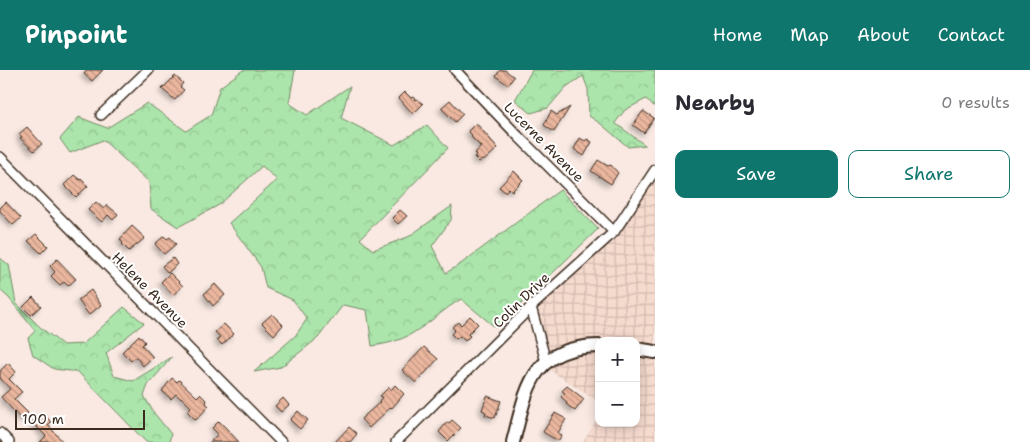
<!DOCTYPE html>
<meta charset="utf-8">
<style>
:root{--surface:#fff;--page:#f2f2f3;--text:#2b2b33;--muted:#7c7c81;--line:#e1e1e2;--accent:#0f766e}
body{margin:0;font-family:"Shantell Sans",sans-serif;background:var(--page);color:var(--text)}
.controls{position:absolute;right:15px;bottom:15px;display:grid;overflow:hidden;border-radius:10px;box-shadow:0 2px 12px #0003}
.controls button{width:45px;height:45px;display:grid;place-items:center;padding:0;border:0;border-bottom:1px solid var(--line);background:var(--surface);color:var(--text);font:25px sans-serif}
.scale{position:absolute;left:15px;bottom:12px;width:130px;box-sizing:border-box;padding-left:5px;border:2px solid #3b2a1e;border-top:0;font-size:14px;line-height:18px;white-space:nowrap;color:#3b2a1e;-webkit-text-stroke:4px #fff;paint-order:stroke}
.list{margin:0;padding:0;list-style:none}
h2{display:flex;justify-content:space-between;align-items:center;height:65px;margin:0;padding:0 20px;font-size:21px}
h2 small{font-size:16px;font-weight:400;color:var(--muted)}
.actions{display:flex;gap:10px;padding:15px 20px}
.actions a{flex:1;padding:11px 0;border:1px solid var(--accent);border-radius:10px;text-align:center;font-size:18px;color:var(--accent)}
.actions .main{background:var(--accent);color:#fff}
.map{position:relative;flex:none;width:655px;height:372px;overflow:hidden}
header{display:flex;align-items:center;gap:30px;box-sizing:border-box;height:70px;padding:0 25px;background:var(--accent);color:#fff}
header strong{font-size:24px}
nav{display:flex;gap:28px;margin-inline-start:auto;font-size:18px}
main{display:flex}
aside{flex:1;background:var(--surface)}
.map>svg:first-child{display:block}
.industrial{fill:url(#industrial-grid)}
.forest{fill:url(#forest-crowns);stroke:#738864}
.building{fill:url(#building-back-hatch);stroke:#3b2a1e;filter:url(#shadow)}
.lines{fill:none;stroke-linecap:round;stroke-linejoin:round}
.minor-casing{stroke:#3b2a1e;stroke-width:12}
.secondary-casing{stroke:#3b2a1e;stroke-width:16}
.minor{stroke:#fff;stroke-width:9}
.secondary{stroke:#fff;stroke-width:12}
.labels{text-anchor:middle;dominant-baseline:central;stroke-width:4;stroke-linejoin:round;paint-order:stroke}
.street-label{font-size:14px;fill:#3b2a1e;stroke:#fff}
</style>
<header>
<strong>Pinpoint</strong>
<nav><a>Home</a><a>Map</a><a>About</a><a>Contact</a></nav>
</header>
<main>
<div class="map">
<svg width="655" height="372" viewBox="0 0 655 372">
<defs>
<pattern id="industrial-grid" width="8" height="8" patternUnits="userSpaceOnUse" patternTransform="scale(1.25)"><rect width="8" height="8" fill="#f5dace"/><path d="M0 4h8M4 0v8" fill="none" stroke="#d3bbb0"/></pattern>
<pattern id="forest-crowns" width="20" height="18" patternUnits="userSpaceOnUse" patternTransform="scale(1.25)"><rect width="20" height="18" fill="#abe5ab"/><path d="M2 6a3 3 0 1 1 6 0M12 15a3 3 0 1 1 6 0" fill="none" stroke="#94c593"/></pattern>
<pattern id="building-back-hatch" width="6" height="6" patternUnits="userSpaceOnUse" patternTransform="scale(1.25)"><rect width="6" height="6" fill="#ecb79f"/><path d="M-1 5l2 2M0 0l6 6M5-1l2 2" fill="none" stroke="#c09581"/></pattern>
<filter id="shadow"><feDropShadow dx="-3" dy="3" stdDeviation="2.5" flood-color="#0004"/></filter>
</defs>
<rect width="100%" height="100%" fill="#f9e9e2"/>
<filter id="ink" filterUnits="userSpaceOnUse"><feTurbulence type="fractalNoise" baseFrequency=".02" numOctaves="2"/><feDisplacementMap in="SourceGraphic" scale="10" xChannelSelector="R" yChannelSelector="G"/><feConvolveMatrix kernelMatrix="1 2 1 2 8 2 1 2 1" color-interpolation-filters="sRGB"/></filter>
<g filter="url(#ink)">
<path class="industrial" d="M 655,100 L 655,372 L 583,372 L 599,346 L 599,353 L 636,353 L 636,271 L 599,271 L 599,332 L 551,301 L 531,237 L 614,162 Z"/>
<path class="forest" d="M 243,0 L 295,0 L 289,33 L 307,45 L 350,16 L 341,48 L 394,75 L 427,55 L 448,78 L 360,169 L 373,180 L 408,167 L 452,136 L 451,150 L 432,176 L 446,203 L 462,193 L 560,120 L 598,159 L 496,258 L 461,229 C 444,239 430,253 413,263 C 400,271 386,274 372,276 L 367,240 L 343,235 L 318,268 L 281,297 L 254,302 L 295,266 L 307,249 L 293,230 L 266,218 L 261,197 L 229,153 L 277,110 L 262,96 L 219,135 L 178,157 L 151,139 L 149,112 L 103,70 L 70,83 L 60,69 L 79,47 L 107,58 L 147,33 L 186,61 L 211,45 L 220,17 Z
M 532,0 L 655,0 L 655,37 L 646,29 L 625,40 L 615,53 L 645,75 L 628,77 L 601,54 L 589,46 L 588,19 L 583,6 L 566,17 L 548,38 L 531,43 L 515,30 Z
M 0,188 L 9,195 L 16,233 L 40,257 L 63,275 L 83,274 L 124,237 L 144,253 L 106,283 L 114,306 L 133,311 L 172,287 L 148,315 L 144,326 L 154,343 L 171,364 L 169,372 L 146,372 L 78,302 L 54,299 L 33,285 L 28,268 L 35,261 L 9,228 L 0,220 Z"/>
<path class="building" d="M 87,0 L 103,0 L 92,11 L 84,4 Z
M 500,0 L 505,0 L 514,7 L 508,15 L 496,6 Z
M 175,6 L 183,13 L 180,17 L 184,20 L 175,30 L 162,19 Z
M 405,22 L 411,28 L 413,27 L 416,30 L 417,29 L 423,34 L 413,44 L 399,28 Z
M 450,30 L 463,44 L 455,52 L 441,38 Z
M 570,37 L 554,62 L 544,55 L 551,41 L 557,45 Z
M 643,41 L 654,48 L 644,63 L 633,55 Z
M 476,53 L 498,78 L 484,91 L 482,90 L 479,92 L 474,87 L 477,84 L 475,83 L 481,77 L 471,67 L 472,65 L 468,61 Z
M 27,57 L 42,74 L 34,81 L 20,68 L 22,67 L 19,64 Z
M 580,68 L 585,71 L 587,69 L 592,72 L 584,86 L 574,79 Z
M 598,90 L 608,96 L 611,95 L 618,103 L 611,114 L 591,101 Z
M 514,101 L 523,110 L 512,121 L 509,118 L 505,122 L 499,117 Z
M 74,105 L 80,110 L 81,109 L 88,116 L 76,127 L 64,115 Z
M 6,132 L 21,148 L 13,155 L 0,141 L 0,138 Z
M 96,132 L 104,139 L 107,135 L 118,144 L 113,150 L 108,145 L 102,152 L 88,140 Z
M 400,140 L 407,146 L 398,154 L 392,148 Z
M 132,156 L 145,168 L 129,181 L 122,174 L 123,173 L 120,169 Z
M 36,164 L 48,176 L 41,183 L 28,171 Z
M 164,166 L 167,169 L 170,167 L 176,174 L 164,184 L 155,174 Z
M 173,188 L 177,194 L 168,203 L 162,196 Z
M 57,189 L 76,209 L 68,216 L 64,212 L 60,215 L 51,206 L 55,202 L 50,196 Z
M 170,203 L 183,216 L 173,225 L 161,212 Z
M 215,214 L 225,225 L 213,236 L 204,224 Z
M 91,220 L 101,235 L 89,245 L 78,230 Z
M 33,227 L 41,236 L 31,245 L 23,237 Z
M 272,244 L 283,255 L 274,265 L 262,253 Z
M 470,246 L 478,254 L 468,264 L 470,266 L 465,271 L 460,266 L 456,269 L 451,264 L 455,260 L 452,257 L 458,252 L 461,255 Z
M 224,254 L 234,264 L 222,275 L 217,270 L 220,267 L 215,262 Z
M 139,265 L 145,272 L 142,275 L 153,287 L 143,296 L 136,287 L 131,291 L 122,282 Z
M 424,277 L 438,289 L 416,313 L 402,300 Z
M 8,293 L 16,302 L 9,309 L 22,322 L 14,329 L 28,343 L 22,350 L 1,327 L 10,319 L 0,308 L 0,301 Z
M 172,308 L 177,312 L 179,310 L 197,327 L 200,324 L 207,331 L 206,333 L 209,336 L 196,350 L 187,341 L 191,337 L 181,327 L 180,328 L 176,324 L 171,329 L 162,321 Z
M 395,315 L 404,324 L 392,338 L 391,337 L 369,358 L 361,349 L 380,332 L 379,331 L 382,327 L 380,326 L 389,317 L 391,320 Z
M 567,316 L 584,329 L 575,341 L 566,334 L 567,332 L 561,327 L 565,323 L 562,321 Z
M 487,326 L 501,331 L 495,348 L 485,345 L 486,342 L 482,340 Z
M 283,328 L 289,335 L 281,342 L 275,336 Z
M 298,341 L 308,350 L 300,359 L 290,350 Z
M 42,342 L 51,352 L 48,355 L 63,372 L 40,372 L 46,366 L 32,352 Z
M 555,343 L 566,349 L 558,363 L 562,365 L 558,371 L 543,362 Z
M 452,350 L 461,358 L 448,371 L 439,362 L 447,352 L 449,353 Z
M 219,351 L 227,359 L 239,372 L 210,372 L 218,364 L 212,358 Z
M 349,357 L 357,364 L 350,372 L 335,372 Z"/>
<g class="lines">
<g class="minor-casing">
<path id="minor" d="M 455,0 L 518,66 L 614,162
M 101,45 L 148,0
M 0,87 L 281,372
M 531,237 L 546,292
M 0,363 L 9,372
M 396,372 L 531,237 L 614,162 L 655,100"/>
</g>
<g class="secondary-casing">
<path id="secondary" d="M 636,279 L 655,282
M 513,372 C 527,318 531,277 599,276"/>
</g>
<use href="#minor" class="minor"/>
<use href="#secondary" class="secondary"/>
</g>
</g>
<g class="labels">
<g class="street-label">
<text transform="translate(544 72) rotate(45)">Lucerne Avenue</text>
<text transform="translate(150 220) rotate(45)">Helene Avenue</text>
<text transform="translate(521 230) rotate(-44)">Colin Drive</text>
</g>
</g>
</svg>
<div class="controls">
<button>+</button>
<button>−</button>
</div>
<div class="scale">100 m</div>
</div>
<aside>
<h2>Nearby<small>0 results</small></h2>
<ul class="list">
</ul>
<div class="actions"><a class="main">Save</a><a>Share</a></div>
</aside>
</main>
